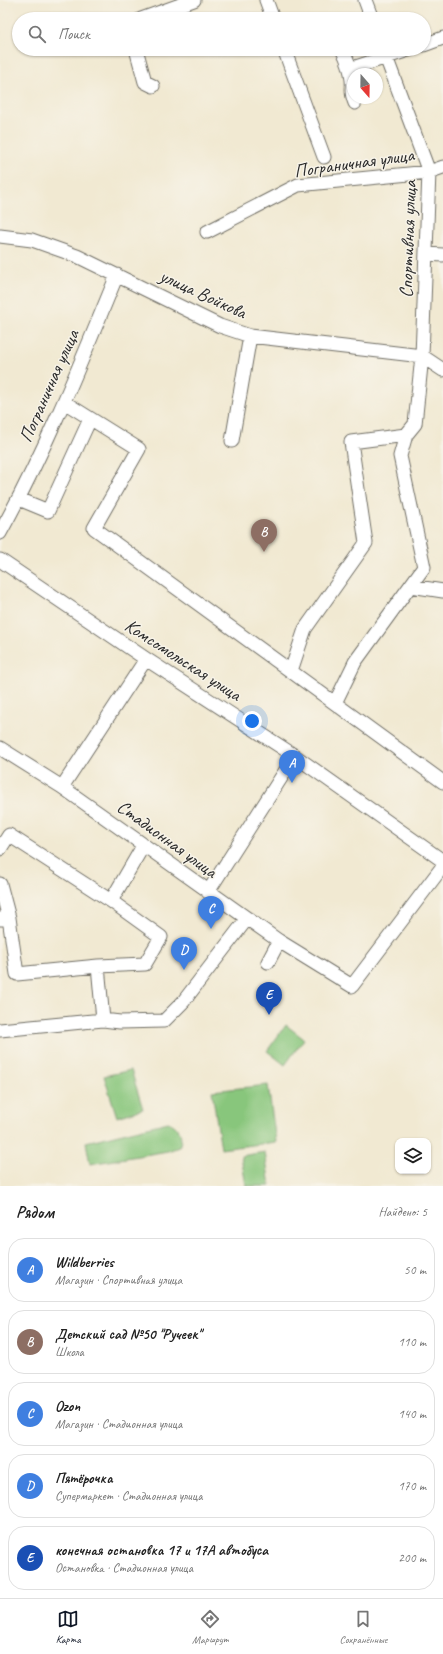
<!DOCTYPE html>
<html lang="ru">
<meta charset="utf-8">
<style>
:root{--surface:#fff;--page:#f2f2f2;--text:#222;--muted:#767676;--line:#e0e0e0;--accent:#111827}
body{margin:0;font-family:Caveat,sans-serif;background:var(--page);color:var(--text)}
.controls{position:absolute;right:12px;bottom:12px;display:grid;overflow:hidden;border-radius:8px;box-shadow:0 1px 3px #0004}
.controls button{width:36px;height:36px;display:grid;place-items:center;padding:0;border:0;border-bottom:1px solid var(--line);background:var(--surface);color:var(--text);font:20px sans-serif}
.compass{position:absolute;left:347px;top:68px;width:36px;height:36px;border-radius:50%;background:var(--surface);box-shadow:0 1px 3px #0004;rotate:160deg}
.you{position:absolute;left:252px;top:721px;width:14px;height:14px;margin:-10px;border:3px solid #fff;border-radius:50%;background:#1a73e8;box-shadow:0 0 0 6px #1a73e833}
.badge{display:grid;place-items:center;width:26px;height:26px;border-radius:50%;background:var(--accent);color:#fff;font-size:13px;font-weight:700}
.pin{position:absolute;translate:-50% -33px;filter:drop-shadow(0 1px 2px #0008)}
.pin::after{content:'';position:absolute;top:21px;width:14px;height:12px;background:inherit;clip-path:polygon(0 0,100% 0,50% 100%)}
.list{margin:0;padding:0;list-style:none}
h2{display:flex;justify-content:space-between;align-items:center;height:52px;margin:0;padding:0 16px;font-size:17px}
h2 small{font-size:13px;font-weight:400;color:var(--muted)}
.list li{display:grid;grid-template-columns:26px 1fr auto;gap:12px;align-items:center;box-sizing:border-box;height:64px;margin:0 8px 8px;padding:0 8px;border:1px solid var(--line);border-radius:16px}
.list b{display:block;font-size:15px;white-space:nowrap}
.list p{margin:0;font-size:13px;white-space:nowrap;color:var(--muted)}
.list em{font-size:13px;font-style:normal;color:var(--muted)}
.icon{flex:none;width:22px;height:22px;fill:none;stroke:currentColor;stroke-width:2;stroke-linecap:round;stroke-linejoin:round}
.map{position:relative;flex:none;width:443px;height:1186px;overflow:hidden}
.search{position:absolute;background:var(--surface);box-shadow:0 1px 3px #0004;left:12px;right:12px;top:12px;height:44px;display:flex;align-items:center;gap:10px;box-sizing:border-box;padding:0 14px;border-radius:22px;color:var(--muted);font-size:15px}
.sheet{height:412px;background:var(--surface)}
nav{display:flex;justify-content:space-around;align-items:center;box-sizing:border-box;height:56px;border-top:1px solid var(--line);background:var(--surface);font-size:11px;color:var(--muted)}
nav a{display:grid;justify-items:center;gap:2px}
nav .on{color:var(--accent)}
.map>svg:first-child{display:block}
.green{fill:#88c67c;stroke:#5a7854}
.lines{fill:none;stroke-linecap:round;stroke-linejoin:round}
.minor-casing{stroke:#706e65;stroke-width:15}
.minor{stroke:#fff;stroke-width:13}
.labels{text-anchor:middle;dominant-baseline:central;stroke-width:3;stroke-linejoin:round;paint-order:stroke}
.street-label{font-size:19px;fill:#2b2b2b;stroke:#f7f3e8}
</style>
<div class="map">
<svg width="443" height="1186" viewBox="0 0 443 1186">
<rect width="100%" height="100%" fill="#f7f3e8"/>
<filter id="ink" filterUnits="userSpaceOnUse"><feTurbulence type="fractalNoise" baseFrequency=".025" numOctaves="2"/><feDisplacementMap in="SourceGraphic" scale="8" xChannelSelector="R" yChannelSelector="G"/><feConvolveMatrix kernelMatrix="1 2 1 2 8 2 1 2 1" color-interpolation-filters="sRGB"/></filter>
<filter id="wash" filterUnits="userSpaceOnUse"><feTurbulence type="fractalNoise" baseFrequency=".012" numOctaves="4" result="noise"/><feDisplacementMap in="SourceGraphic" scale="16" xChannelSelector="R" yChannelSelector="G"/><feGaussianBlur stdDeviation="0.9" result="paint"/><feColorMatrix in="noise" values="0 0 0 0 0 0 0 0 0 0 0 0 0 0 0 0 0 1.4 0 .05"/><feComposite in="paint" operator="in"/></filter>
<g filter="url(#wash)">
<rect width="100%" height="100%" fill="#f1e9d2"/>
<path class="green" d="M 286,1025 L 304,1039 L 285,1065 L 267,1051 Z
M 131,1070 L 143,1109 L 117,1117 L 104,1076 Z
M 268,1085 L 276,1142 L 221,1149 L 212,1091 Z
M 168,1122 C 179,1126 184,1136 179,1147 L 168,1151 L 90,1164 L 86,1142 Z
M 265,1152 L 270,1186 L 246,1186 L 241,1156 Z"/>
</g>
<g filter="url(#ink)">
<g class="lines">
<g class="minor-casing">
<path id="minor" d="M 266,0 L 273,19
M 365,0 L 372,19
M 141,19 L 194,0
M 424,45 L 443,38
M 136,49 L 145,82 L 153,86
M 284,49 L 324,157
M 342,49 C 347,58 351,70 352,80 C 353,91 350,91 355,103
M 350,69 L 411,49
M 207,232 L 298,185 L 429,172 L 443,167
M 0,236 L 32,240 L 77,256 L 220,326 L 250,336 L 422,356 L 443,370
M 426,254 L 443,255
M 64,402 L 139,449 L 94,528 L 443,782
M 232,441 L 250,336
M 19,499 L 48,511 L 90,419
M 0,533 C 46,450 81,362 117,275
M 0,560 L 146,659 L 295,756 L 443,861
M 411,586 L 443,591
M 291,671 L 305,629 L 366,543 L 351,442 L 406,435
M 335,703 L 355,662 L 424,567 L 400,456 L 406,435 L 415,424 L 422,356 L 429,172 L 383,49
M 0,748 L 62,787 L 279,941 L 352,986 L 443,866
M 62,787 L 146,659
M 0,849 L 9,835 L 111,901
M 0,884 L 9,918
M 208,892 L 295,756
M 0,919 L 9,918 L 17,974 L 98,966
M 268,962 L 279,941
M 103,1020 L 98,966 L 145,964 L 161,937 L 111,901 L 143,846
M 0,1030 L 103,1020 L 120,1022 L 164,1021 L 183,1002 L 246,920"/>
</g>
<use href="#minor" class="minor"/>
</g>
</g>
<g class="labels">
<g class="street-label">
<text transform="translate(354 163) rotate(-8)">Пограничная улица</text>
<text transform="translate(408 239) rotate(-88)">Спортивная улица</text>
<text transform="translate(203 294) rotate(25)">улица Войкова</text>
<text transform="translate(49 386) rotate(-66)">Пограничная улица</text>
<text transform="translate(183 660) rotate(33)">Комсомольская улица</text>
<text transform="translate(167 839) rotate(36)">Стадионная улица</text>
</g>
</g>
</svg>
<div class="controls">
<button><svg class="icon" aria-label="layers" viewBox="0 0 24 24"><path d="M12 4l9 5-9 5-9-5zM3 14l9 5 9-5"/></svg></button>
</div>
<svg class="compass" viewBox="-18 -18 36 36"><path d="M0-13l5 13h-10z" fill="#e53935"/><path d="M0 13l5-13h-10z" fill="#767676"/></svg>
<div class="you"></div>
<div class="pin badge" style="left:292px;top:783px;background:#3f7fe0">A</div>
<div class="pin badge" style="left:264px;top:552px;background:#8d6e63">B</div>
<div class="pin badge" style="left:211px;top:929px;background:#3f7fe0">C</div>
<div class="pin badge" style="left:184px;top:970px;background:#3f7fe0">D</div>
<div class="pin badge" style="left:269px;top:1015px;background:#1a4fb4">E</div>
<div class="search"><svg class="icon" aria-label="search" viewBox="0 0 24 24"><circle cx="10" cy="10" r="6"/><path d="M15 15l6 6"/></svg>Поиск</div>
</div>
<section class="sheet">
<h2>Рядом<small>Найдено: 5</small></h2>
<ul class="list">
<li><span class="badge" style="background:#3f7fe0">A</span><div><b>Wildberries</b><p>Магазин · Спортивная улица</p></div><em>50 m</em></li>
<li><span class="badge" style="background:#8d6e63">B</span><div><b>Детский сад №50 &quot;Ручеек&quot;</b><p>Школа</p></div><em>110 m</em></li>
<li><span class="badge" style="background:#3f7fe0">C</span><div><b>Ozon</b><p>Магазин · Стадионная улица</p></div><em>140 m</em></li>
<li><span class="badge" style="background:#3f7fe0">D</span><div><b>Пятёрочка</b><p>Супермаркет · Стадионная улица</p></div><em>170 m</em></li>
<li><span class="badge" style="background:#1a4fb4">E</span><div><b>конечная остановка 17 и 17А автобуса</b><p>Остановка · Стадионная улица</p></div><em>200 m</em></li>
</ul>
</section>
<nav>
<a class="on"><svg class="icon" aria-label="map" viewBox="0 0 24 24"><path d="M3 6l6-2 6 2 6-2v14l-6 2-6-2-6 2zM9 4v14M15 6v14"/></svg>Карта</a>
<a><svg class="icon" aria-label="directions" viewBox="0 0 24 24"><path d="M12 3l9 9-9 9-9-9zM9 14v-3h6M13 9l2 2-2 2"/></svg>Маршрут</a>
<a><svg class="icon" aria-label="saved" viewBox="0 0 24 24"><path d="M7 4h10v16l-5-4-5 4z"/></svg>Сохранённые</a>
</nav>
